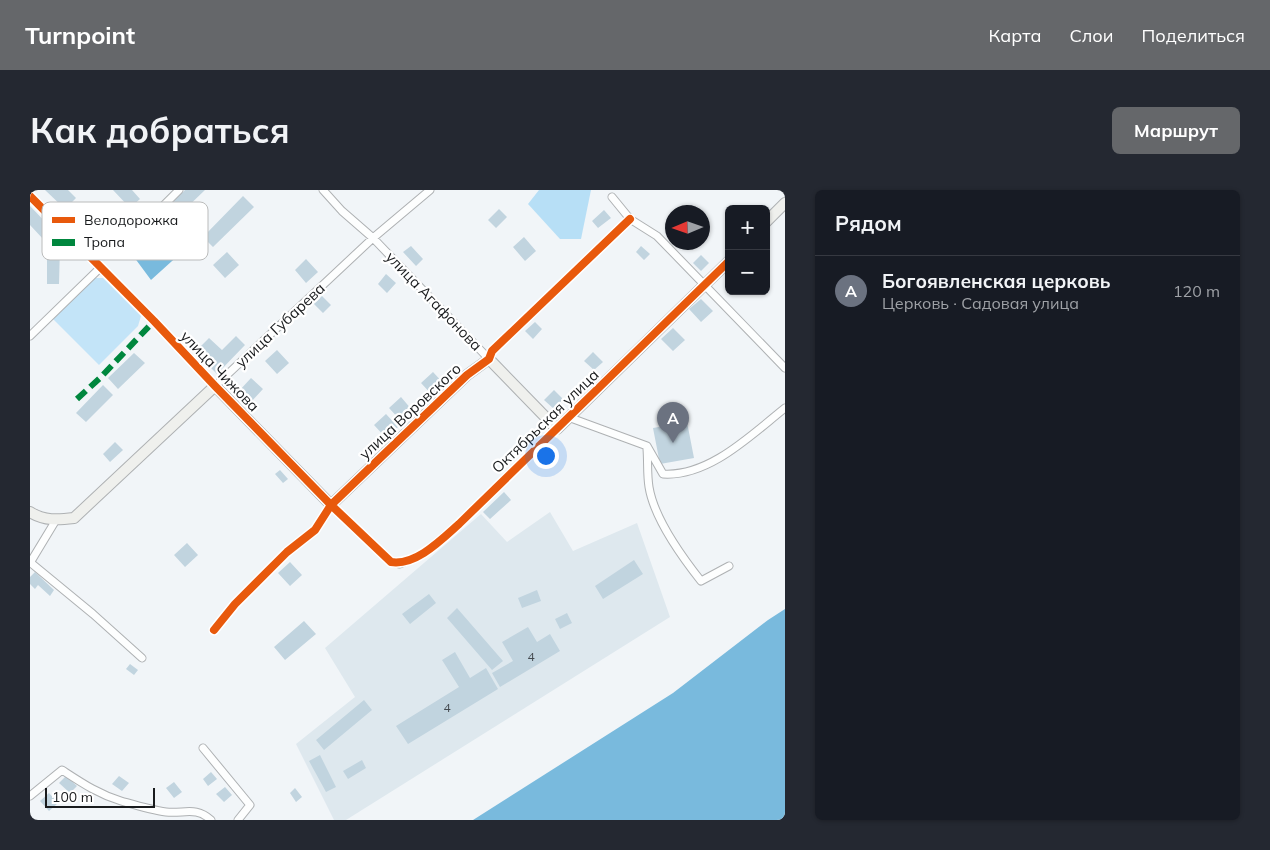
<!DOCTYPE html>
<html lang="ru">
<meta charset="utf-8">
<style>
:root{--surface:#171b24;--page:#242831;--text:#f1f3f6;--muted:#9ea1a6;--line:#363941;--accent:#65676a}
body{margin:0;font-family:Mulish,sans-serif;background:var(--page);color:var(--text)}
.controls{position:absolute;right:15px;top:15px;display:grid;overflow:hidden;border-radius:8px;box-shadow:0 1px 4px #0004}
.controls button{width:45px;height:45px;display:grid;place-items:center;padding:0;border:0;border-bottom:1px solid var(--line);background:var(--surface);color:var(--text);font:25px sans-serif}
.compass{position:absolute;left:635px;top:15px;width:45px;height:45px;border-radius:50%;background:var(--surface);box-shadow:0 1px 4px #0004;rotate:268deg}
.scale{position:absolute;left:15px;bottom:12px;width:110px;box-sizing:border-box;padding-left:5px;border:2px solid #191b1d;border-top:0;font-size:14px;line-height:18px;white-space:nowrap;color:#191b1d;-webkit-text-stroke:4px #fff;paint-order:stroke}
.you{position:absolute;left:515px;top:265px;width:18px;height:18px;margin:-12px;border:4px solid #fff;border-radius:50%;background:#1a73e8;box-shadow:0 0 0 8px #1a73e833}
.badge{display:grid;place-items:center;width:32px;height:32px;border-radius:50%;background:var(--accent);color:#fff;font-size:16px;font-weight:700}
.pin{position:absolute;translate:-50% -41px;filter:drop-shadow(0 1px 2px #0008)}
.pin::after{content:'';position:absolute;top:26px;width:18px;height:15px;background:inherit;clip-path:polygon(0 0,100% 0,50% 100%)}
.list{margin:0;padding:0;list-style:none}
h2{display:flex;justify-content:space-between;align-items:center;height:65px;margin:0;padding:0 20px;font-size:21px}
h2 small{font-size:16px;font-weight:400;color:var(--muted)}
.list li{display:grid;grid-template-columns:32px 1fr auto;gap:15px;align-items:center;box-sizing:border-box;height:70px;padding:0 20px;border-top:1px solid var(--line)}
.list b{display:block;font-size:19px;white-space:nowrap}
.list p{margin:0;font-size:16px;white-space:nowrap;color:var(--muted)}
.list em{font-size:16px;font-style:normal;color:var(--muted)}
.map{position:relative;flex:none;width:755px;height:630px;overflow:hidden;border-radius:8px}
header{display:flex;align-items:center;gap:30px;box-sizing:border-box;height:70px;padding:0 25px;background:var(--accent);color:#fff}
header strong{font-size:24px}
nav{display:flex;gap:28px;margin-inline-start:auto;font-size:18px}
.intro{display:flex;align-items:center;justify-content:space-between;box-sizing:border-box;height:120px;padding:0 30px}
h1{margin:0;font-size:35px}
.button{padding:12px 22px;border-radius:8px;background:var(--accent);color:#fff;font-size:18px;font-weight:700}
main{display:flex;gap:30px;padding:0 30px}
aside{flex:1;background:var(--surface);border-radius:8px;box-shadow:0 1px 4px #0004}
.map>svg:first-child{display:block}
.built{fill:#dee8ee}
.green{fill:#c3e4f8}
.forest{fill:#b7dff6}
.water{fill:#79badd}
.building{fill:#c1d4df}
.lines{fill:none;stroke-linecap:round;stroke-linejoin:round}
.street-casing{stroke:#aeb1b3;stroke-width:9}
.secondary-casing{stroke:#aeb1b3;stroke-width:12}
.street{stroke:#fdfefe;stroke-width:7}
.secondary{stroke:#eff0ed;stroke-width:10}
.quiet{stroke:#00873e;stroke-width:6;stroke-dasharray:12 6;stroke-linecap:butt}
.cycleway-casing{stroke:#fff;stroke-width:11}
.cycleway{stroke:#e8590c;stroke-width:8}
.labels{text-anchor:middle;dominant-baseline:central;stroke-width:4.5;stroke-linejoin:round;paint-order:stroke}
.number-label{font-size:12px;fill:#43494e}
.street-label{font-size:15px;fill:#191b1d;stroke:#fff}
.key{fill:#fff;stroke:#babbbb;stroke-width:1}
.key-label{font-size:14px;fill:#191b1d}
</style>
<header>
<strong>Turnpoint</strong>
<nav><a>Карта</a><a>Слои</a><a>Поделиться</a></nav>
</header>
<div class="intro"><h1>Как добраться</h1><a class="button">Маршрут</a></div>
<main>
<div class="map">
<svg width="755" height="630" viewBox="0 0 755 630">
<rect width="100%" height="100%" fill="#f1f5f8"/>
<path class="built" d="M 520,322 L 543,361 L 607,333 L 640,427 L 316,630 L 304,630 L 266,554 L 325,507 L 295,458 L 451,324 L 477,352 Z"/>
<path class="green" d="M 65,88 L 73,88 L 111,126 L 108,136 L 69,175 L 23,129 Z"/>
<path class="forest" d="M 509,0 L 561,0 L 551,49 L 530,49 L 498,14 Z"/>
<path class="water" d="M 131,34 L 152,62 L 121,90 L 104,67 Z
M 755,419 L 755,630 L 443,630 L 643,503 L 738,430 Z"/>
<path class="building" d="M 15,0 L 38,0 L 46,8 L 35,19 Z
M 83,0 L 102,0 L 110,9 L 100,18 Z
M 155,0 L 175,0 L 150,24 L 141,14 Z
M 213,6 L 224,17 L 183,57 L 173,47 Z
M 0,16 L 24,41 L 14,50 L 0,35 Z
M 469,19 L 477,27 L 466,38 L 458,30 Z
M 574,20 L 581,28 L 568,38 L 562,31 Z
M 494,47 L 506,61 L 495,71 L 483,57 Z
M 381,56 L 393,69 L 386,76 L 373,62 Z
M 611,56 L 620,64 L 614,70 L 606,62 Z
M 17,57 L 30,57 L 29,94 L 17,94 Z
M 197,62 L 209,75 L 195,88 L 183,75 Z
M 671,65 L 679,73 L 671,81 L 663,73 Z
M 276,69 L 288,82 L 276,93 L 265,80 Z
M 356,84 L 366,93 L 357,103 L 348,94 Z
M 292,106 L 301,115 L 293,123 L 284,114 Z
M 671,109 L 683,121 L 671,132 L 659,119 Z
M 505,132 L 512,139 L 503,149 L 495,141 Z
M 643,138 L 655,150 L 643,161 L 631,149 Z
M 206,146 L 215,155 L 187,184 L 165,162 L 179,148 L 192,160 Z
M 247,160 L 259,173 L 247,184 L 235,171 Z
M 563,162 L 573,172 L 564,180 L 554,171 Z
M 104,163 L 115,173 L 88,199 L 78,188 Z
M 403,182 L 415,195 L 403,206 L 391,193 Z
M 221,188 L 233,199 L 221,212 L 209,201 Z
M 73,195 L 83,205 L 56,232 L 46,223 Z
M 524,200 L 533,209 L 524,219 L 514,210 Z
M 371,207 L 382,220 L 371,231 L 359,218 Z
M 356,224 L 368,237 L 356,248 L 344,235 Z
M 657,232 L 664,268 L 630,274 L 623,238 Z
M 85,252 L 93,260 L 80,272 L 73,264 Z
M 250,280 L 258,289 L 253,293 L 245,284 Z
M 474,302 L 481,310 L 460,329 L 453,322 Z
M 157,353 L 168,365 L 155,377 L 144,365 Z
M 604,370 L 613,384 L 573,409 L 565,396 Z
M 260,372 L 272,385 L 260,396 L 248,383 Z
M 5,382 L 24,400 L 20,406 L 8,395 L 5,399 L 0,394 L 0,387 Z
M 507,400 L 511,411 L 492,418 L 488,408 Z
M 399,404 L 406,413 L 380,434 L 372,424 Z
M 427,418 L 473,471 L 462,480 L 417,428 Z
M 537,423 L 542,433 L 530,439 L 525,429 Z
M 274,431 L 286,444 L 255,470 L 244,457 Z
M 498,437 L 507,452 L 520,444 L 530,461 L 470,497 L 462,483 L 483,471 L 472,452 Z
M 425,462 L 440,488 L 456,478 L 468,499 L 378,554 L 366,536 L 429,497 L 412,470 Z
M 100,474 L 108,480 L 104,485 L 96,479 Z
M 334,510 L 342,520 L 294,560 L 286,550 Z
M 290,565 L 306,597 L 296,602 L 279,571 Z
M 332,570 L 336,578 L 318,589 L 313,581 Z
M 181,582 L 187,589 L 178,596 L 173,589 Z
M 36,586 L 47,596 L 40,603 L 29,593 Z
M 89,586 L 99,593 L 92,601 L 82,594 Z
M 144,592 L 152,602 L 144,608 L 136,598 Z
M 195,597 L 202,605 L 194,612 L 186,604 Z
M 265,598 L 272,607 L 266,612 L 260,603 Z
M 19,603 L 28,613 L 19,621 L 10,611 Z"/>
<g class="lines">
<g class="street-casing">
<path id="street" d="M 293,0 L 312,21 L 343,48 L 459,169 L 462,161 L 600,29
M 0,6 L 124,131 L 185,196 L 343,48 L 400,0
M 582,7 L 600,29 L 627,46 L 755,178
M 131,18 L 149,0
M 0,146 L 70,78
M 538,227 L 617,256 L 633,284 C 679,287 721,245 755,218
M 617,259 C 618,271 617,285 619,297 C 624,328 652,367 671,391 L 699,376
M 0,373 L 26,330
M 1,373 L 63,424 L 112,468
M 184,440 L 205,414 L 257,362 L 285,340 L 301,315 L 361,372 L 370,374 L 397,361 L 429,334 L 527,239
M 173,558 L 220,615 L 208,630
M 0,606 L 32,580 C 52,593 68,604 91,611 C 105,615 121,620 136,622 C 154,624 166,616 181,630"/>
</g>
<g class="secondary-casing">
<path id="secondary" d="M 736,32 L 755,13
M 0,322 C 14,331 28,330 44,328 L 185,196 L 301,315 L 437,185 L 459,169 L 527,239 L 699,71"/>
</g>
<use href="#street" class="street"/>
<use href="#secondary" class="secondary"/>
<path class="quiet" d="M 47,209 L 70,188 L 124,131"/>
<g class="cycleway-casing">
<path id="cycleway" d="M 0,6 L 124,131 L 185,196 L 301,315 L 361,372 C 386,376 412,349 429,334 L 699,71
M 184,440 L 205,414 L 257,362 L 285,340 L 301,315 L 437,185 L 459,169 L 462,161 L 600,29"/>
</g>
<use href="#cycleway" class="cycleway"/>
</g>
<g class="labels">
<g class="number-label">
<text x="501" y="466">4</text>
<text x="417" y="517">4</text>
</g>
<g class="street-label">
<text transform="translate(404 111) rotate(46)">улица Агафонова</text>
<text transform="translate(250 135) rotate(-43)">улица Губарева</text>
<text transform="translate(190 181) rotate(46)">улица Чижова</text>
<text transform="translate(380 221) rotate(-43)">улица Воровского</text>
<text transform="translate(515 231) rotate(-44)">Октябрьская улица</text>
</g>
</g>
<rect x="12" y="12" width="166" height="58" rx="8" class="key"/>
<rect x="22" y="27" width="23" height="6" fill="#e8590c"/>
<rect x="22" y="49" width="23" height="7" fill="#00873e"/>
<g class="key-label">
<text x="54" y="35">Велодорожка</text>
<text x="54" y="57">Тропа</text>
</g>
</svg>
<div class="controls">
<button>+</button>
<button>−</button>
</div>
<svg class="compass" viewBox="-18 -18 36 36"><path d="M0-13l5 13h-10z" fill="#e53935"/><path d="M0 13l5-13h-10z" fill="#9ea1a6"/></svg>
<div class="scale">100 m</div>
<div class="you"></div>
<div class="pin badge" style="left:643px;top:253px;background:#6b7280">A</div>
</div>
<aside>
<h2>Рядом<small></small></h2>
<ul class="list">
<li><span class="badge" style="background:#6b7280">A</span><div><b>Богоявленская церковь</b><p>Церковь · Садовая улица</p></div><em>120 m</em></li>
</ul>
</aside>
</main>
